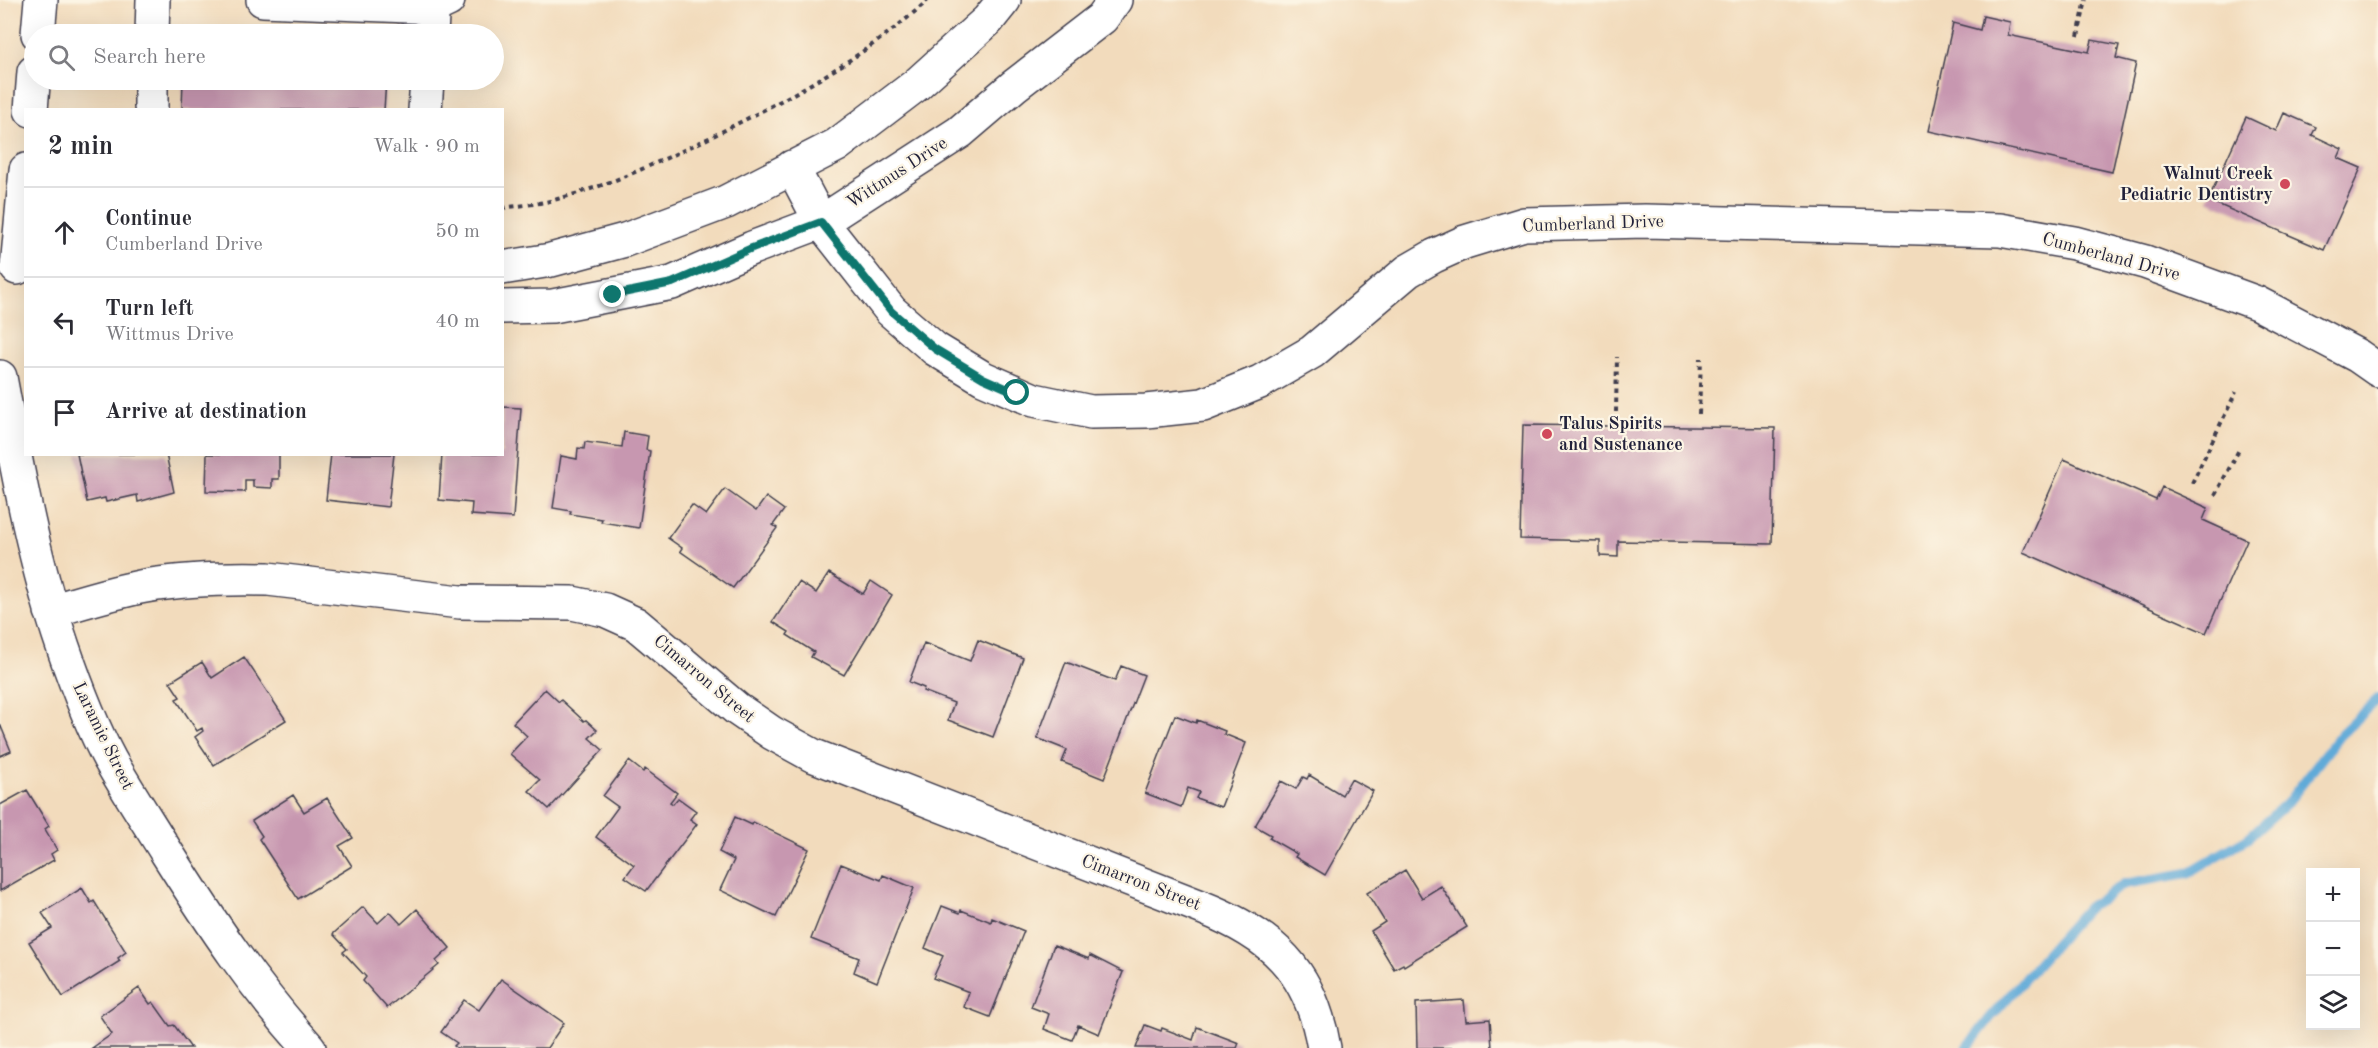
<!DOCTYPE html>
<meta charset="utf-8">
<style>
:root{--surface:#fff;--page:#f7f7f7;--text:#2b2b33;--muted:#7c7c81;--line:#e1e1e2}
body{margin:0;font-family:"Old Standard TT",serif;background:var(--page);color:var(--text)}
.controls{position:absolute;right:18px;bottom:18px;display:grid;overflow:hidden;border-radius:0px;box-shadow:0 6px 24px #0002}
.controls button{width:54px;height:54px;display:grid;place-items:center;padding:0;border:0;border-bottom:2px solid var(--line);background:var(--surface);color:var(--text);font:30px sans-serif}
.stop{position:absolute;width:18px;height:18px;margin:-14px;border:4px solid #0f766e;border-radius:50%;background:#fff}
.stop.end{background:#0f766e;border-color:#fff;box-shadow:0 2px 6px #0008}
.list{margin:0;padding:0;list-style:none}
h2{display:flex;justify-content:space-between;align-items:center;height:78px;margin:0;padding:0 24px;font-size:26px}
h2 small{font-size:20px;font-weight:400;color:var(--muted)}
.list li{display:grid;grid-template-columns:39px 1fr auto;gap:18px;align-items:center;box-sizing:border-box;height:90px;padding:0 24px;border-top:2px solid var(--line)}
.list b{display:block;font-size:22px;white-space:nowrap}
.list p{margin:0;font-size:20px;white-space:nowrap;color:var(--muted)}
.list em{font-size:20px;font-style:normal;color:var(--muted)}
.icon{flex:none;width:33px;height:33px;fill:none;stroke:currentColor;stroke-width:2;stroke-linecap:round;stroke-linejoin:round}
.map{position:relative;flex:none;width:2378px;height:1048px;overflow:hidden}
.search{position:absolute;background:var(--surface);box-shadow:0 6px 24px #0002;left:24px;top:24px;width:480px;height:66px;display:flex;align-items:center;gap:15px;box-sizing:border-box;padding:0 21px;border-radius:33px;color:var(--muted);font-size:22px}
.panel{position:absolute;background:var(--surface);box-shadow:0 6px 24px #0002;left:24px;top:108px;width:480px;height:348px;border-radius:0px}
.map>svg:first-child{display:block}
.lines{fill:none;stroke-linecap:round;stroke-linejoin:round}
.stream{stroke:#61aad8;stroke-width:10}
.building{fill:#c797b0}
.minor-casing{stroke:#413e4e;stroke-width:36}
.path{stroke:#413e4e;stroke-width:4;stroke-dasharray:4.5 4.5;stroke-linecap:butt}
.minor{stroke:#fff;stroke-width:33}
.route{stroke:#0f766e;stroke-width:8}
.poi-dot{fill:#d1495b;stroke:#fcf5e5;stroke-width:2}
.labels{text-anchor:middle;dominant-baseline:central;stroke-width:4.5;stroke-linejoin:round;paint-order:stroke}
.street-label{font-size:18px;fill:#22223b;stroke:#fcf5e5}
.poi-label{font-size:18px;font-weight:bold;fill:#22223b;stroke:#fcf5e5;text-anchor:end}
</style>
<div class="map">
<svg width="2378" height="1048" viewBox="0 0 2378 1048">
<rect width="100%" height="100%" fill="#fcf5e5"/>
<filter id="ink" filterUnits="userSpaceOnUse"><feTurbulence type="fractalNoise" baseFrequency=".0167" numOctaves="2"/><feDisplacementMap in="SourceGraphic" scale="12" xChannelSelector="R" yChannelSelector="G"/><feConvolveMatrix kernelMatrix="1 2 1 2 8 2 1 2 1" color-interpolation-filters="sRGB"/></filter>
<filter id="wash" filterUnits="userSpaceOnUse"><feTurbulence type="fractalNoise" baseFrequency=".008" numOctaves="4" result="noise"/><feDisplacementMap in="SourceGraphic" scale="24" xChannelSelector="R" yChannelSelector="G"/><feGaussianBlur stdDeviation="1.35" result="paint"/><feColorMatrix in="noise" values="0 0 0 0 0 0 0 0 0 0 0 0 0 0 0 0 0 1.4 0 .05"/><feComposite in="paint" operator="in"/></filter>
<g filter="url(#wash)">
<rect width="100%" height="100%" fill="#f2dbbc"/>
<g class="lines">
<path class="stream" d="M 1967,1048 L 1990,1018 L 2086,909 L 2124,884 L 2188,873 L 2248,838 L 2288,802 L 2340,735 L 2378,699"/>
</g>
<g id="blocks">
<path class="building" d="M 1983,16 L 2010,22 L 2008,35 L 2089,52 L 2092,40 L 2119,45 L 2116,58 L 2136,63 L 2112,172 L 1929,131 L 1953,23 L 1980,30 Z
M 183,80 L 386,80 L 384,110 L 182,110 Z
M 2284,113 L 2316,127 L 2312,135 L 2342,149 L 2338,158 L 2361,168 L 2324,250 L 2208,200 L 2246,117 L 2276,131 Z
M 502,407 L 521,408 L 513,518 L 471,515 L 472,503 L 439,500 L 442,454 L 502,454 Z
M 1523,425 L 1775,428 L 1772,544 L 1618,541 L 1618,557 L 1600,556 L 1600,541 L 1520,539 Z
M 624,432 L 648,436 L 646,450 L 650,451 L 639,528 L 601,522 L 602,519 L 570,514 L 571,511 L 553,508 L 561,456 L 577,459 L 578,448 L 584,449 L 585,442 L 622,447 Z
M 77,454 L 166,454 L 174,492 L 138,502 L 137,495 L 106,502 L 105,498 L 87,502 Z
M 207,454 L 279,454 L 279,479 L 272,479 L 272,488 L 253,487 L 253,480 L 245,480 L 245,492 L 206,491 Z
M 331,454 L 394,454 L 388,507 L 326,500 Z
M 2064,459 L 2156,500 L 2162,487 L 2208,508 L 2203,520 L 2247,540 L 2206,633 L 2023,552 Z
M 725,489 L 756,511 L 766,497 L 784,510 L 773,525 L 777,528 L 733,588 L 680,551 L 682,548 L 668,538 L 692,505 L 706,515 Z
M 829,573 L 863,594 L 871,581 L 892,595 L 844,675 L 811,657 L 814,652 L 787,635 L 789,632 L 773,622 L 799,582 L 816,593 Z
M 978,640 L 1023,658 L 993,737 L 948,720 L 954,703 L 923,691 L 924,688 L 909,682 L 924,643 L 970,661 Z
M 244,657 L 286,720 L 214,765 L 195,737 L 203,731 L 202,728 L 197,731 L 176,699 L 180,697 L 170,682 L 202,662 L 212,678 Z
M 1066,662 L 1115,681 L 1121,666 L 1144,675 L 1104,779 L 1062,762 L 1067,750 L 1037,738 Z
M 545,689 L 559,702 L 561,700 L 584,721 L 586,720 L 597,730 L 589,738 L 603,750 L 549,809 L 529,791 L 540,780 L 510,754 L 527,736 L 513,723 Z
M 1175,715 L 1196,723 L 1197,720 L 1225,731 L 1224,734 L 1246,743 L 1221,807 L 1196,798 L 1199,792 L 1188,788 L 1181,807 L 1145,793 Z
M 0,724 L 11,751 L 0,756 Z
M 629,761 L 643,772 L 645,769 L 677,793 L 670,802 L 673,804 L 678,798 L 696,811 L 690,819 L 697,824 L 646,891 L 625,877 L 634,865 L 596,837 L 618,807 L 603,796 Z
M 1309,775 L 1342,795 L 1351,779 L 1373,791 L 1325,875 L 1295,857 L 1297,854 L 1269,838 L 1271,835 L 1255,826 L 1281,781 L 1296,789 L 1303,777 L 1307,779 Z
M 27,790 L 49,826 L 45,829 L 57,850 L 51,854 L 54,860 L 0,891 L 0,805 Z
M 293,795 L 304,812 L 327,798 L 353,838 L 339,846 L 352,866 L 298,899 L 259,839 L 262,836 L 252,821 Z
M 735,817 L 752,825 L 753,822 L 809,849 L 776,917 L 720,890 L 734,860 L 719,852 Z
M 841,864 L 881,880 L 883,875 L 914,888 L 877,982 L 854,972 L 859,958 L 811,939 Z
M 1405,870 L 1422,898 L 1441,886 L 1467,927 L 1404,966 L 1403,964 L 1394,969 L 1371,931 L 1385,922 L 1367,893 Z
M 82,888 L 91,903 L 94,901 L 126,952 L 118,958 L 120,961 L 63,997 L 29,942 L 52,928 L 42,913 Z
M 942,906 L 960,913 L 961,910 L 991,922 L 992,918 L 1024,931 L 990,1017 L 964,1007 L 969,992 L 933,978 L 943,956 L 925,948 Z
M 363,907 L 378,923 L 390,912 L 401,924 L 417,909 L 450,948 L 436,961 L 439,965 L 387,1008 L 363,981 L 366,977 L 343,952 L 347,949 L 333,934 Z
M 1054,945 L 1089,959 L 1090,955 L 1123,972 L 1099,1034 L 1078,1025 L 1072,1040 L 1044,1029 L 1049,1014 L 1031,1007 Z
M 501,979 L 564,1023 L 547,1048 L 457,1048 L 454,1046 L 457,1043 L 441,1032 L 464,1000 L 479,1010 Z
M 139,988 L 150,1004 L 153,1002 L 170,1026 L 174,1025 L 191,1048 L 92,1048 L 112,1034 L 100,1016 Z
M 1464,1000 L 1466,1021 L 1490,1019 L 1492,1048 L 1417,1048 L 1416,1003 Z
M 1145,1025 L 1161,1031 L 1162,1028 L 1193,1040 L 1197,1027 L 1239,1043 L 1237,1048 L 1136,1048 Z"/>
</g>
</g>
<g filter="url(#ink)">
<use href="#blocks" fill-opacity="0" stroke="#413e4e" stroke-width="1.5"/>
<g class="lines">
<g class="minor-casing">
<path id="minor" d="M 263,0 L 433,7 L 448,0
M 38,34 L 41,0
M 152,34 L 153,0
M 431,34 L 433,0
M 151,107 L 151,80
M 31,110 L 34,72
M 425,110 L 427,80
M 792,167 L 821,222 L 847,255 L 891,311 L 935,349 L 983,378 L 1034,400 L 1091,412 L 1146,411 L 1203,405 L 1260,382 L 1312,352 L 1408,271 L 1434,256 L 1465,242 L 1524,224 L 1645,221 L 2000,230 L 2074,243 L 2145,262 L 2257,303 L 2358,356 L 2378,370
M 17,268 L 26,170
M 502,268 L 551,260 L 625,240 L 726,202 L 837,145 L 916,85 L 988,20 L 1004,0
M 502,307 L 553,306 L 672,283 L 752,248 L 821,222 L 960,132 L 1014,86 L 1102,18 L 1115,0
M 0,377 C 17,468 33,559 63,647 C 76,685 91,725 110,760 C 128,792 148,822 167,853 C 212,924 253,986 309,1048
M 51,611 C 82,602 113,592 145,586 C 186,579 227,578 268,579 L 460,602 L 572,603 L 605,610 L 636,624 L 737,709 L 772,733 L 812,755 L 1201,907 C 1272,935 1311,970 1324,1048"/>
</g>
<path class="path" d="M 2078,36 L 2086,0
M 502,208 C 522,205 542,204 561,198 C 613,184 661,161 709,138 C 785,100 865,58 928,0
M 1616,412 L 1617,357
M 1699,414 L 1701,358
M 2192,483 L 2236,392
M 2215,495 L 2240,448"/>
<use href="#minor" class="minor"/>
</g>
</g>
<g class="lines" filter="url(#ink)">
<path class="route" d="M 613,295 L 672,283 L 752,248 L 821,222 L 891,311 L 935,349 L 983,378 L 1017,393"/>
</g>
<g class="poi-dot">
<circle cx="2285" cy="184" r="6"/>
<circle cx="1547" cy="434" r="6"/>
</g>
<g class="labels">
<g class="street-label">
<text transform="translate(897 173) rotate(-33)">Wittmus Drive</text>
<text transform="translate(1593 224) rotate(-2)">Cumberland Drive</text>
<text transform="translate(2111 257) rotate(15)">Cumberland Drive</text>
<text transform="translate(704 679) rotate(40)">Cimarron Street</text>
<text transform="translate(103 736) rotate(64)">Laramie Street</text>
<text transform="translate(1141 883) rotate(21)">Cimarron Street</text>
</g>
<g class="poi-label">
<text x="2273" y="174">Walnut Creek<tspan x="2273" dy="21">Pediatric Dentistry</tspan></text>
<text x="1559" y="424" text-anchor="start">Talus Spirits<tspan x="1559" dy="21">and Sustenance</tspan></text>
</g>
</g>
</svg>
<div class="controls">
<button>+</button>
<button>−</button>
<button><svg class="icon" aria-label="layers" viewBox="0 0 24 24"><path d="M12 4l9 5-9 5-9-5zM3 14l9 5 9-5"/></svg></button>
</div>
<div class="stop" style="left:1017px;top:393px"></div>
<div class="stop end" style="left:613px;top:295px"></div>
<div class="search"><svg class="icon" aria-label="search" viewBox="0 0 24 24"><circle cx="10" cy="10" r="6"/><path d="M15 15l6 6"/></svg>Search here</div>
<section class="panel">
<h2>2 min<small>Walk · 90 m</small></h2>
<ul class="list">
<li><svg class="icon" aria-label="ahead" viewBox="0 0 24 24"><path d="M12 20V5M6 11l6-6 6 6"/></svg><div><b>Continue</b><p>Cumberland Drive</p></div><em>50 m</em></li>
<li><svg class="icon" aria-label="left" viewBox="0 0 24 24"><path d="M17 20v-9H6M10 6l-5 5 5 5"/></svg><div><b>Turn left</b><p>Wittmus Drive</p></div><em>40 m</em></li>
<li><svg class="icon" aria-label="arrive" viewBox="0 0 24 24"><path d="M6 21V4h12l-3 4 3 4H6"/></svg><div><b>Arrive at destination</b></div></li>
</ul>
</section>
</div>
